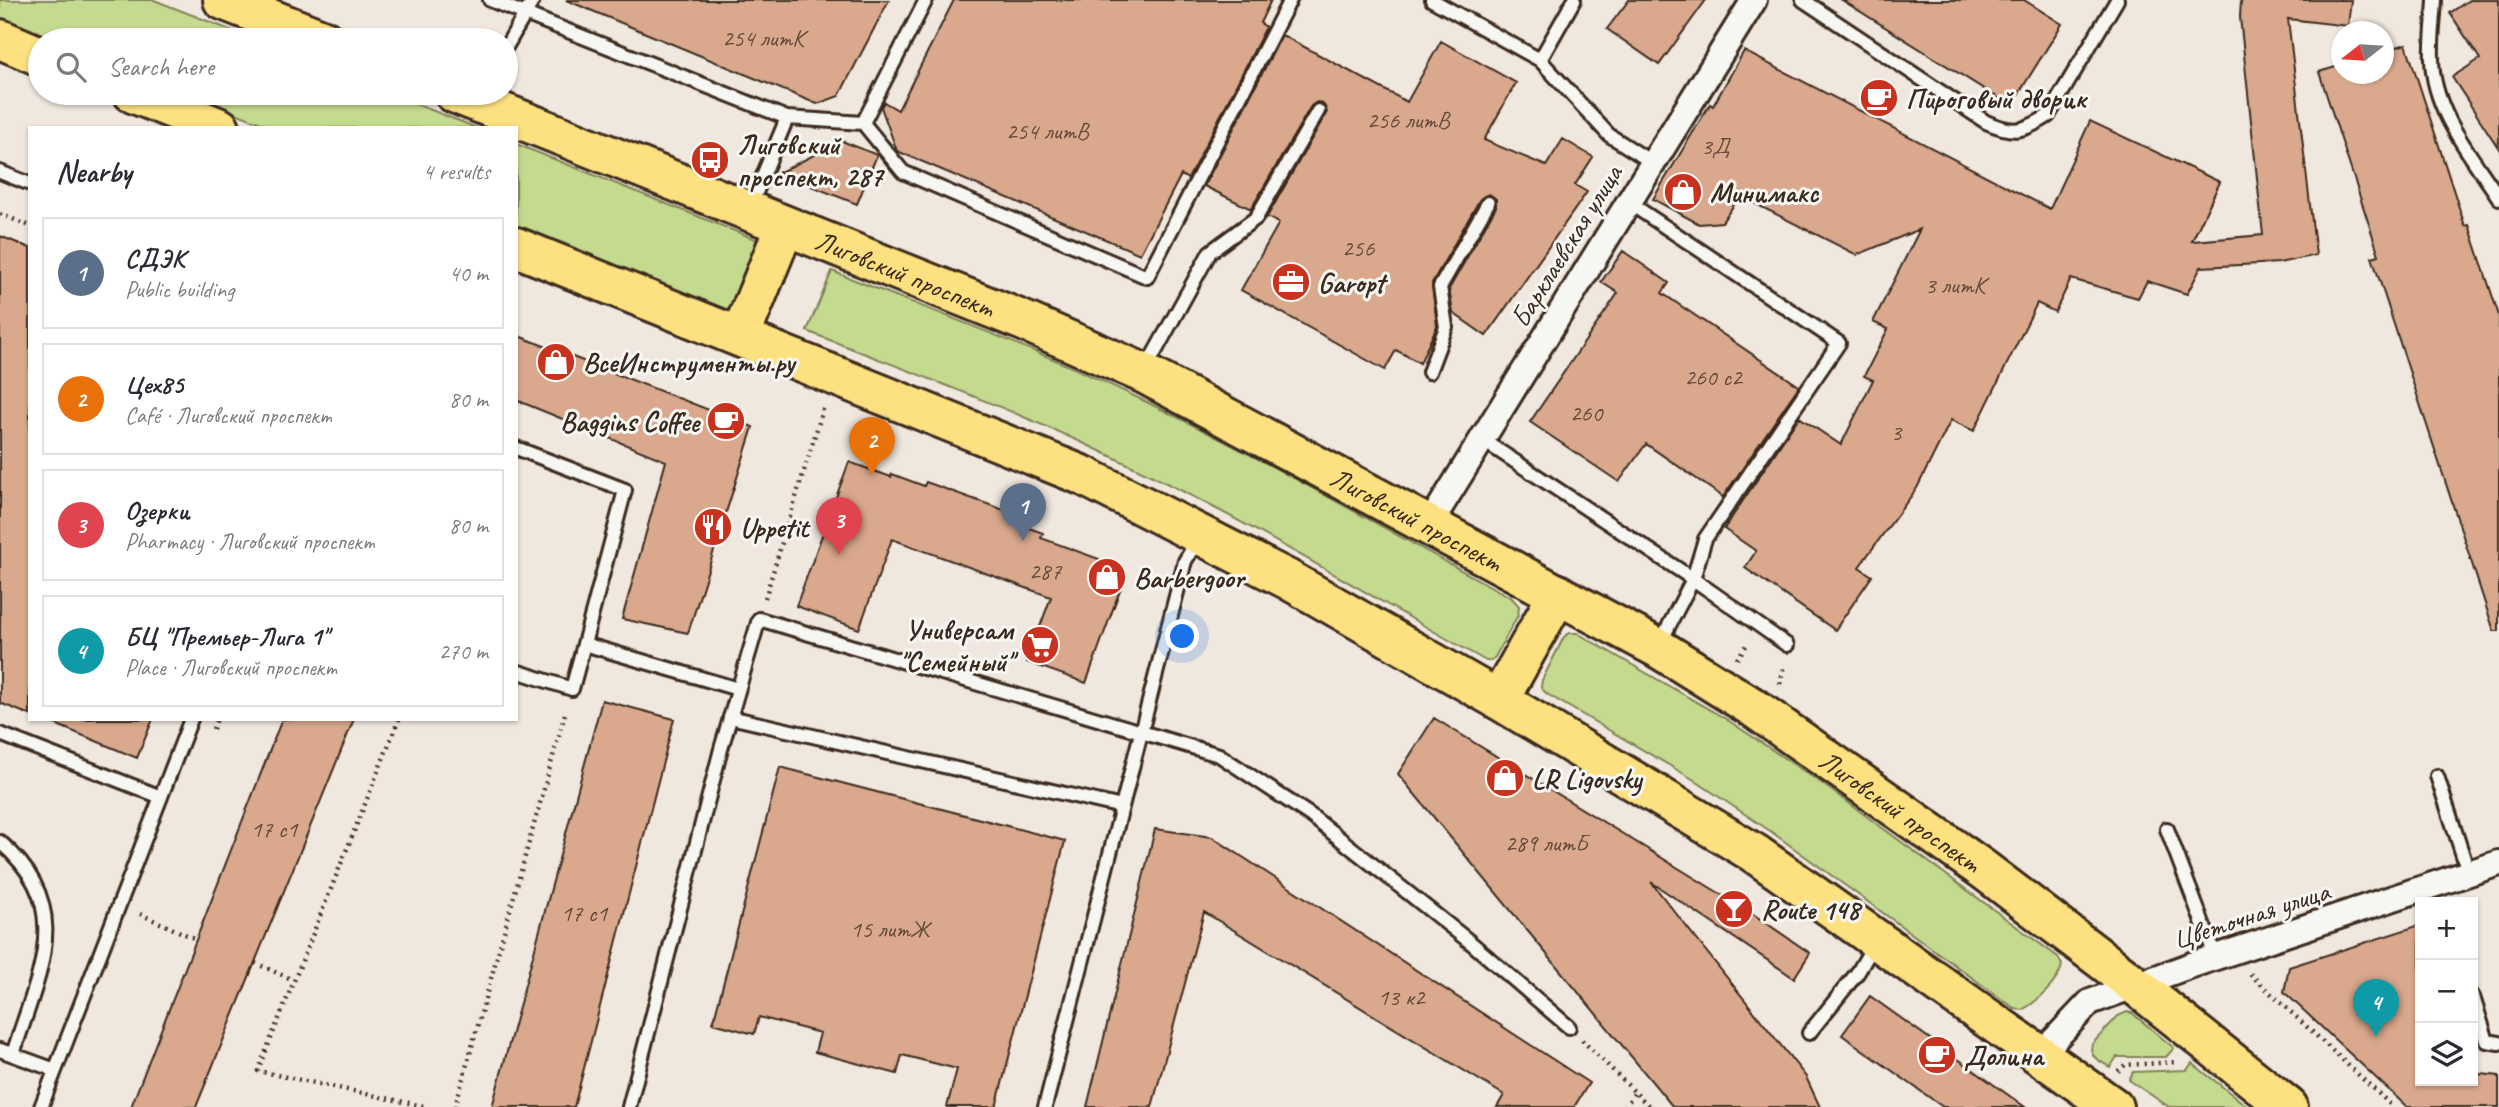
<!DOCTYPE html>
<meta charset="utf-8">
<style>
:root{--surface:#fff;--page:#f2f2f3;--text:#2b2b33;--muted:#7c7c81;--line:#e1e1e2;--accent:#c8321e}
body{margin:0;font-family:Caveat,sans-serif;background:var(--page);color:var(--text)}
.controls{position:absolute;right:21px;bottom:21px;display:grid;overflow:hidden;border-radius:0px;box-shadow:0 2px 5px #0004}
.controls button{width:63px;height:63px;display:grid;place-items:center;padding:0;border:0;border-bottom:2px solid var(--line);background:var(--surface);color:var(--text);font:35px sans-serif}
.compass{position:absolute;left:2331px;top:21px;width:63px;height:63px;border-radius:50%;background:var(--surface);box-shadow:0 2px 5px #0004;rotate:253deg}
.you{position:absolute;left:1183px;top:637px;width:24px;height:24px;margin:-18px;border:5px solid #fff;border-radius:50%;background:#1a73e8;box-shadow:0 0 0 10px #1a73e833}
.badge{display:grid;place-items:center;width:46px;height:46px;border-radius:50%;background:var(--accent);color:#fff;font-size:23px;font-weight:700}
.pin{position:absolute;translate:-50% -58px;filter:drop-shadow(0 2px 4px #0008)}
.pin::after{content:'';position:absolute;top:37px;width:24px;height:21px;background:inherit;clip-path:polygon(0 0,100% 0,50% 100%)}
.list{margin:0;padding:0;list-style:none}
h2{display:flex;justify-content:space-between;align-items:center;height:91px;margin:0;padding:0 28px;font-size:30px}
h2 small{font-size:23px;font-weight:400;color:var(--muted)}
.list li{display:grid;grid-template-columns:46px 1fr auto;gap:21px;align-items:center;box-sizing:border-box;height:112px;margin:0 14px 14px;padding:0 14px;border:2px solid var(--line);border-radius:0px}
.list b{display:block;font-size:26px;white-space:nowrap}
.list p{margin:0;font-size:23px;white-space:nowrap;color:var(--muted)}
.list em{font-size:23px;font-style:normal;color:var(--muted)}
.icon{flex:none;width:38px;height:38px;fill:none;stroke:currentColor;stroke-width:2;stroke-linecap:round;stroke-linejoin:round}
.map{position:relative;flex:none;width:2499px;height:1107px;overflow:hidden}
.search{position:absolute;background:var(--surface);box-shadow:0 2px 5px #0004;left:28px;top:28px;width:490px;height:77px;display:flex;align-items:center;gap:18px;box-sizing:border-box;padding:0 24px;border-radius:38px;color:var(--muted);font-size:26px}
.panel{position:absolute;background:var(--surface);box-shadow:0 2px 5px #0004;left:28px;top:126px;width:490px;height:595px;border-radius:0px}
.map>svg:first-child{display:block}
.green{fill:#c4da8f;stroke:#808256;stroke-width:2}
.building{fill:#daa98d;stroke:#3b2a1e;stroke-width:2}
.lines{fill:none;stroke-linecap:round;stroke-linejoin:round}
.service-casing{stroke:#3b2a1e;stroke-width:18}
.minor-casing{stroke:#3b2a1e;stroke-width:30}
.primary-casing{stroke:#3b2a1e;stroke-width:44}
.path{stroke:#3b2a1e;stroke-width:4.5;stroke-dasharray:2 5;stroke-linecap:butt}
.service{stroke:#f6f6f2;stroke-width:12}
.minor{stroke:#f6f6f2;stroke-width:24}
.primary{stroke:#fde080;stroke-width:38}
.labels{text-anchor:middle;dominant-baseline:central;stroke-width:6;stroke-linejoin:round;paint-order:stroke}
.number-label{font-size:24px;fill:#634a3a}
.poi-label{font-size:28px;font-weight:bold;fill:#3b2a1e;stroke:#f6f6f2;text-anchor:start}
.street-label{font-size:28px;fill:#3b2a1e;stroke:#f6f6f2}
</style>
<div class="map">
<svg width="2499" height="1107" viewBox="0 0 2499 1107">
<rect width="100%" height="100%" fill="#f0e7de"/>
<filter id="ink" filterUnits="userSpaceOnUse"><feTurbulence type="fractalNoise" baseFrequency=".0143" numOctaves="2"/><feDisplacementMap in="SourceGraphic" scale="14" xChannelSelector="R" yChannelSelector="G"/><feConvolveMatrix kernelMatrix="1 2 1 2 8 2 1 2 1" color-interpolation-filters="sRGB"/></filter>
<g filter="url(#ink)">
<path class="green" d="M 0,0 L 154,0 L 256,40 L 55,40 L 0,18 Z
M 186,93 L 388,93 L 477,128 L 273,128 Z
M 516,144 L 760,241 L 729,311 L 516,225 Z
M 832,271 C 932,311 1035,348 1132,395 C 1262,457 1386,530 1512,598 L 1519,606 L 1518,615 L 1495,657 L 1491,661 L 1486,661 C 1358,589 1233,512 1100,451 C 1005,406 905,370 807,331 Z
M 1570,633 L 1577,633 L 1726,719 L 1820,782 L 2058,957 L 2062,965 C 2059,982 2037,1002 2022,1010 L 2014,1008 L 1773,833 L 1691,778 L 1547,694 L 1541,688 L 1542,680 L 1564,637 Z
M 2127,1012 L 2132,1013 L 2174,1048 L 2166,1057 L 2117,1057 L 2110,1067 C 2101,1062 2088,1057 2092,1044 L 2118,1016 Z
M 2192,1063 L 2248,1107 L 2169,1107 L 2129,1080 L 2133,1072 L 2187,1070 Z"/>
<path class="building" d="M 566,0 L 889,0 L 839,96 L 817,104 Z
M 954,0 L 1271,0 L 1260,23 L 1266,27 L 1188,179 L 1181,175 L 1140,254 L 897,151 L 881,107 L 884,102 L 898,110 Z
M 1629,0 L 1706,0 L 1659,65 L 1607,29 Z
M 1842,0 L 2024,0 L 2062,24 L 2011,106 Z
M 2241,0 L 2351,0 L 2348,26 L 2288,19 L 2316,255 L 2279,263 L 2201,267 L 2187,294 L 2147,281 L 2138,298 L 2071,279 L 2055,312 L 2037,303 L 1974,431 L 1951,420 L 1917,488 L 1859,567 L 1872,576 L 1835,630 L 1745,568 L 1756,551 L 1724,529 L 1799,417 L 1841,445 L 1873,380 L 1864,376 L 1888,329 L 1873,322 L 1920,229 L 1857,255 L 1740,196 L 1722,222 L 1699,224 L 1653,199 L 1710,104 L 1713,106 L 1744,51 L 2050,209 L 2090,121 L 2220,182 L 2192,241 L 2263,235 L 2240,17 Z
M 2469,0 L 2499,0 L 2499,149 L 2452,77 L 2480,59 L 2450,13 Z
M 1282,35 L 1407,102 L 1441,41 L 1516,83 L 1484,140 L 1546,166 L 1563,139 L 1593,157 L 1575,185 L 1587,192 L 1486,336 L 1453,313 L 1449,289 L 1496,207 L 1496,199 L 1489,194 L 1480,199 L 1432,283 L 1437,326 L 1420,363 L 1396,350 L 1385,370 L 1241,290 L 1279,223 L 1267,217 L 1327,112 L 1322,103 L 1317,102 L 1311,106 L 1251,209 L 1204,186 Z
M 2406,44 L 2465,226 L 2469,225 L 2499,316 L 2499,631 L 2494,631 L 2372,257 L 2379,255 L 2319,72 L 2342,65 L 2342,74 L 2384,74 L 2384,51 Z
M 842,141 L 877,155 L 857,204 L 778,173 Z
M 0,236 L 30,248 L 30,715 L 0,703 Z
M 1623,251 L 1669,283 L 1662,293 L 1799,386 L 1723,497 L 1646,444 L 1619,482 L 1530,422 L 1618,293 L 1601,282 Z
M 516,335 L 753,427 L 688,633 L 622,619 L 666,461 L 516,400 Z
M 849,462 L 891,477 L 892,474 L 924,486 L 926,482 L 1018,515 L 1015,523 L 1043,533 L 1041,538 L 1099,559 L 1097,565 L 1125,576 L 1086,683 L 1027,662 L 1051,597 L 892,539 L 859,629 L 796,606 Z
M 602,700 L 674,719 L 574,1107 L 492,1107 Z
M 1434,718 L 1750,912 L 1810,953 L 1794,978 L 1651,882 L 1806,1077 L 1820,1107 L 1673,1107 L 1398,774 Z
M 43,719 L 153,719 L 137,758 Z
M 282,719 L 354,719 L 196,1107 L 131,1107 Z
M 780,767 L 1065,841 L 996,1107 L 947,1107 L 957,1069 L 902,1055 L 897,1074 L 815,1052 L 820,1033 L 759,1017 L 754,1034 L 713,1023 Z
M 1155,829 L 1212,837 L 1589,1083 L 1574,1107 L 1497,1107 L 1504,1095 L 1204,912 L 1152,1107 L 1087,1107 Z
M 2420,925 L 2420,1081 L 2473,1081 L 2481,1074 L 2499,1076 L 2499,1107 L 2407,1107 L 2284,992 L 2289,967 Z
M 1870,996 L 2025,1107 L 1943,1107 L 1842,1035 Z"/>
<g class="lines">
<g class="service-casing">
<path id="service" d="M 490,0 L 787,118 L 750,207
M 1432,0 L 1540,60 L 1609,135 L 1653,163
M 1803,0 L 1986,122 C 2013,134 2023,132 2048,116 L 2117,0
M 2435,0 C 2434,20 2431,40 2432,59 C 2433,112 2472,156 2499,198
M 506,47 L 533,0
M 1540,60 L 1574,0
M 787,118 L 863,123 L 926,0
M 863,123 L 903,172 L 1147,277 L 1290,0
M 0,172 L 30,184
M 1628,202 L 1839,343 L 1705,539 L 1693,579 L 1659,645
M 1145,370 L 1210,252 L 1256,218 L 1318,111
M 1429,372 L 1446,327 L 1440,287 L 1488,203
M 1481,439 L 1693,579 L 1787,645
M 516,448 L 625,490 L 572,689 L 516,671
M 584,644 L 738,689
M 730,717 L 1122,807
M 0,734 L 161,797
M 2437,776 L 2469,874
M 2167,829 L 2216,958
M 0,842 C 77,907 38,974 13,1054
M 2473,997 L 2487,1041 L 2499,1043
M 1809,1033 L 1858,972 L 1875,943
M 0,1050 L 55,1070
M 41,1107 L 191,719
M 629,1107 L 721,749 L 759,619 L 1219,755 L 1310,815 L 1470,942 L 1569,1027
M 1045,1107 L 1185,561 L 1199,538"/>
</g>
<g class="minor-casing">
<path id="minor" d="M 1429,525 L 1754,0
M 2041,1054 L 2090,1002 L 2189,966 L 2499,863"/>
</g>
<g class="primary-casing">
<g id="primary">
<path d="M 223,0 L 324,40"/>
<path d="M 0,39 L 40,56"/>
<path d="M 133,93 L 220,128"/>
<path id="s1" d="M 454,93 L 1024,321 L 1143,373 L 1658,648 L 1754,708 L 1984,870 L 2135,985 L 2288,1107"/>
<path d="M 516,247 L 1084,476 L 1287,579 L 1499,700 L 1754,853 L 2113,1107"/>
<path d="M 740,337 L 785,226"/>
<path d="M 1499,700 L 1558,594"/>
</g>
</g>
<path class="path" d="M 0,214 L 30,226
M 765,598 L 824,406
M 1737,659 L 1748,643
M 1780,684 L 1784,665
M 399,719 L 258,1071 L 428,1107
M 213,729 L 217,719
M 140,914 L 196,939
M 255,963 L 293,980
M 2250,974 L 2393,1107
M 1582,1040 L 1650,1107
M 2118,1071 L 2125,1065 L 2177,1062
M 455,1107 L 566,710
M 1625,1107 L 1635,1092"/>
<use href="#service" class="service"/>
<use href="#minor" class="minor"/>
<use href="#primary" class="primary"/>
</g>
</g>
<defs>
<g id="cafe-disc" transform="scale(2.0125)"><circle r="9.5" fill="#c8321e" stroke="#f6f6f2"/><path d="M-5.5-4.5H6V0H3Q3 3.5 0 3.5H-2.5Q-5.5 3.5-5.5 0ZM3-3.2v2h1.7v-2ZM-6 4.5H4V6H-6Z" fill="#fff"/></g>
<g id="bus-disc" transform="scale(2.0125)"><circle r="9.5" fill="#c8321e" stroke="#f6f6f2"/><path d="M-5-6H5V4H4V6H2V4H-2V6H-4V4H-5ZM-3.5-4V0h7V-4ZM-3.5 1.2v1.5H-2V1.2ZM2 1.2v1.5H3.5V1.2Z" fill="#fff"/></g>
<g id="shop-disc" transform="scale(2.0125)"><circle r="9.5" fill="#c8321e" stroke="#f6f6f2"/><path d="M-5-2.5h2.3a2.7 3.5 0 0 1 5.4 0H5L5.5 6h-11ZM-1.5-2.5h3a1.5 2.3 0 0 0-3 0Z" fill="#fff"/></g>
<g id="office-disc" transform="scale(2.0125)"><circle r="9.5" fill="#c8321e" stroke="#f6f6f2"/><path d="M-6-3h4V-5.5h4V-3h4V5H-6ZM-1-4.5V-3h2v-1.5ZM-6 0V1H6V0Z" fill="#fff"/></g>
<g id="restaurant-disc" transform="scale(2.0125)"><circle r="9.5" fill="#c8321e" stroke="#f6f6f2"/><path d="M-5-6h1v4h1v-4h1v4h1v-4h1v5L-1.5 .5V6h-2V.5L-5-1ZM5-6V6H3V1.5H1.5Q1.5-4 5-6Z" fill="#fff"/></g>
<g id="supermarket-disc" transform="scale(2.0125)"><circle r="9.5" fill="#c8321e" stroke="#f6f6f2"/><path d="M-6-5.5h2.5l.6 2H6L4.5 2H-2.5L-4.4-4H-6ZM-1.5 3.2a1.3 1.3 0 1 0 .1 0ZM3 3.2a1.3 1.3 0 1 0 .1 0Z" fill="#fff"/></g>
<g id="bar-disc" transform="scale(2.0125)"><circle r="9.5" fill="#c8321e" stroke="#f6f6f2"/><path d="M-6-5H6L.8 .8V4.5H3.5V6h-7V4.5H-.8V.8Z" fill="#fff"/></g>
</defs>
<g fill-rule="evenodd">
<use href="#cafe-disc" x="1879" y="98"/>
<use href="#bus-disc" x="710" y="160"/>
<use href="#shop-disc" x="1683" y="192"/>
<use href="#office-disc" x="1291" y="282"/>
<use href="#shop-disc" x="556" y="362"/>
<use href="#cafe-disc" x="726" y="421"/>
<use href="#restaurant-disc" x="713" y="527"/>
<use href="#shop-disc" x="1107" y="577"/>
<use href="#supermarket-disc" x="1040" y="645"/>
<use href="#shop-disc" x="1505" y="778"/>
<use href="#bar-disc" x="1734" y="909"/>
<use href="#cafe-disc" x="1937" y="1055"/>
</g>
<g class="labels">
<g class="number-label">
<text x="763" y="38">254 литК</text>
<text x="1408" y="120">256 литВ</text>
<text x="1047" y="131">254 литВ</text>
<text x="1715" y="146">3Д</text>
<text x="1358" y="248">256</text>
<text x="1955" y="285">3 литК</text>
<text x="1713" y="377">260 с2</text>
<text x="1586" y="413">260</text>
<text x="1896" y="432">3</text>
<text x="1045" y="571">287</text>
<text x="274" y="829">17 с1</text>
<text x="1546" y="843">289 литБ</text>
<text x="584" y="913">17 с1</text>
<text x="890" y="929">15 литЖ</text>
<text x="1401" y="997">13 к2</text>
</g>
<g class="poi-label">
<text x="1906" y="98">Пироговый дворик</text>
<text x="737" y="144">Лиговский<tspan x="737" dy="32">проспект, 287</tspan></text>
<text x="1710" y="192">Минимакс</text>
<text x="1318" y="282">Garopt</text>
<text x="583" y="362">ВсеИнструменты.ру</text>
<text x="699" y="421" text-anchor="end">Baggins Coffee</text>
<text x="740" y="527">Uppetit</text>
<text x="1134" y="577">Barbergoor</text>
<text x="1013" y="629" text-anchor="end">Универсам<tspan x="1013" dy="32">"Семейный"</tspan></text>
<text x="1532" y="778">LR Ligovsky</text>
<text x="1761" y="909">Route 148</text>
<text x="1964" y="1055">Долина</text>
</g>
<g class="street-label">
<text transform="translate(1566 246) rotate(-58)">Барклаевская улица</text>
<text stroke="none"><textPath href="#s1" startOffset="486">Лиговский проспект</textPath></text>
<text stroke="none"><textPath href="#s1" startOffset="1054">Лиговский проспект</textPath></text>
<text stroke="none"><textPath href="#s1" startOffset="1620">Лиговский проспект</textPath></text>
<text transform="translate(2251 915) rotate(-18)">Цветочная улица</text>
</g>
</g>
</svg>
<div class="controls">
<button>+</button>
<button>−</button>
<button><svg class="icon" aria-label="layers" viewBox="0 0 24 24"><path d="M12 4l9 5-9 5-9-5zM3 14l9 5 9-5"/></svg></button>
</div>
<svg class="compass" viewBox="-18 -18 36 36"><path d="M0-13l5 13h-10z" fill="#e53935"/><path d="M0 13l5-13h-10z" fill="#7c7c81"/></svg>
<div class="you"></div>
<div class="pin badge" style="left:1023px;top:541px;background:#5c6f8a">1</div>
<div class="pin badge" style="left:872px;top:475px;background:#e8710a">2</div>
<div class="pin badge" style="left:839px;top:555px;background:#e0444e">3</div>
<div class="pin badge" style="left:2376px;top:1037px;background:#0f9aa8">4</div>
<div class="search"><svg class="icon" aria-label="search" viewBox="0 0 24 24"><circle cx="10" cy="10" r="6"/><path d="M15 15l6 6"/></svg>Search here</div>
<section class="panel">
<h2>Nearby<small>4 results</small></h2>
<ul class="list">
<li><span class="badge" style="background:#5c6f8a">1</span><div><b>СДЭК</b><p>Public building</p></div><em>40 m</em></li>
<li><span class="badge" style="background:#e8710a">2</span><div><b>Цех85</b><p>Café · Лиговский проспект</p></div><em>80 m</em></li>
<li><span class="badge" style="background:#e0444e">3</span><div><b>Озерки</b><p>Pharmacy · Лиговский проспект</p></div><em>80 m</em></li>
<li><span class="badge" style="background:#0f9aa8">4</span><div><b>БЦ &quot;Премьер-Лига 1&quot;</b><p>Place · Лиговский проспект</p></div><em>270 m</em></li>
</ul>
</section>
</div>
